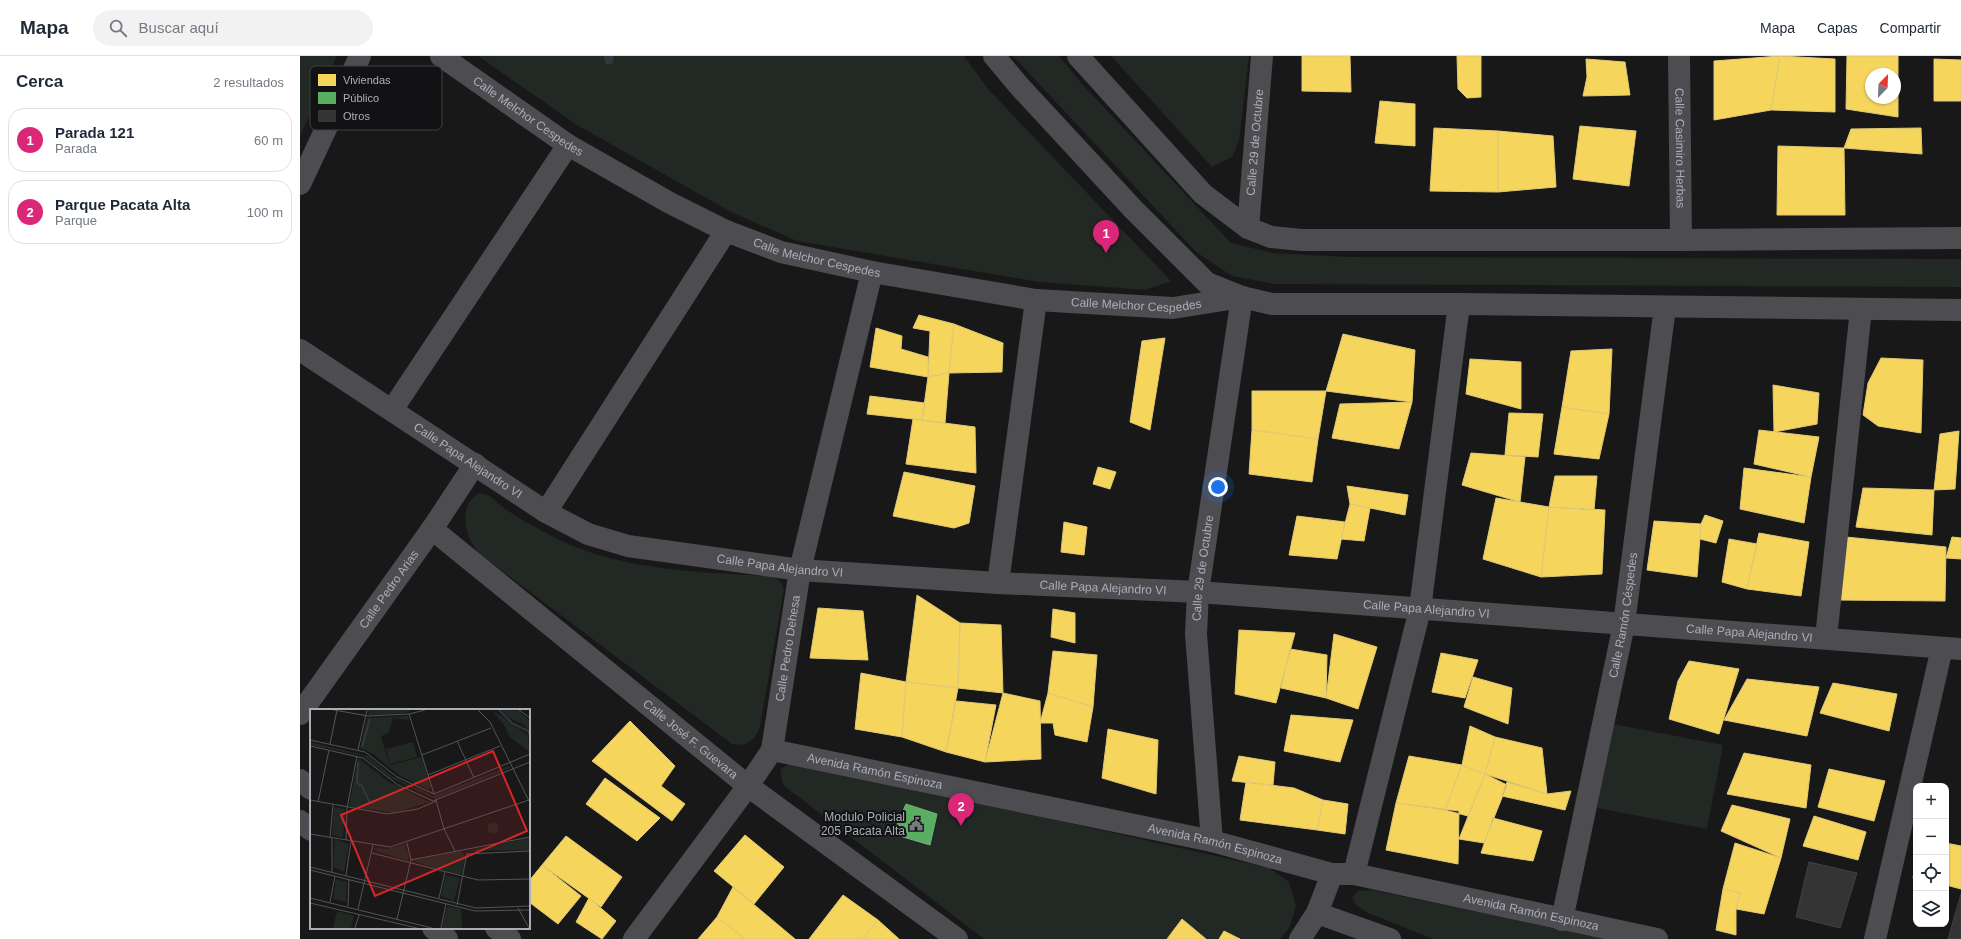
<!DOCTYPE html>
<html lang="es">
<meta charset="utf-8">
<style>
:root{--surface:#fff;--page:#f2f2f3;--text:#1f2937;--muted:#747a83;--line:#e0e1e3;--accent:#db2777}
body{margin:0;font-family:Arial,sans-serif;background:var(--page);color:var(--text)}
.controls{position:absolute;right:12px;bottom:12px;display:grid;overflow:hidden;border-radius:8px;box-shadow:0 1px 3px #0004}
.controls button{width:36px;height:36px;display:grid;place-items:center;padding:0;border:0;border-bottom:1px solid var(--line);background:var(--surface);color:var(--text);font:20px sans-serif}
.compass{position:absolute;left:1565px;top:12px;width:36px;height:36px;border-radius:50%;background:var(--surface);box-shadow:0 1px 3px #0004;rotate:23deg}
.you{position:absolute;left:918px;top:431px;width:14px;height:14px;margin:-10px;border:3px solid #fff;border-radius:50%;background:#1a73e8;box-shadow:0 0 0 6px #1a73e833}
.badge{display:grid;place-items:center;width:26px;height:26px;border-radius:50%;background:var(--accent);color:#fff;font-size:13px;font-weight:700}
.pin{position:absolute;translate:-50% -33px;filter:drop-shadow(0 1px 2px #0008)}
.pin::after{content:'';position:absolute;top:21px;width:14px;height:12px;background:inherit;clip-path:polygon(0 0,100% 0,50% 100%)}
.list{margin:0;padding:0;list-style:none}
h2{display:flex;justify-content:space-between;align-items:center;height:52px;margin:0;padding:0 16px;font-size:17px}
h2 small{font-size:13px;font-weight:400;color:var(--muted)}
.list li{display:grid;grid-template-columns:26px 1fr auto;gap:12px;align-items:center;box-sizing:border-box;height:64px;margin:0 8px 8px;padding:0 8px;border:1px solid var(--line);border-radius:16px}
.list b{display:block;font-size:15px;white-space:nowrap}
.list p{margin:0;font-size:13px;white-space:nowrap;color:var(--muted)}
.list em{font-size:13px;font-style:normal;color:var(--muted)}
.icon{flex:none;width:22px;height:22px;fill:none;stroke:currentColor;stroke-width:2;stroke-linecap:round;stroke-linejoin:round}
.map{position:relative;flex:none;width:1661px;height:883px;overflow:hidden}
header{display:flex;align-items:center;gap:24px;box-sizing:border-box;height:56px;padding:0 20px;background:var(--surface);border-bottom:1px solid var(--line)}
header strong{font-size:19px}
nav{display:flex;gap:22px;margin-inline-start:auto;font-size:14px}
.search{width:280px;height:36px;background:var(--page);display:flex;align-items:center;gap:10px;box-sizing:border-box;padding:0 14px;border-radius:22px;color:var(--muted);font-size:15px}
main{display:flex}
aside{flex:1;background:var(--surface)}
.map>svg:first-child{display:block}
.green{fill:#222823}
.homes{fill:#f6d55c;stroke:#e0c977;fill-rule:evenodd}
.public{fill:#5aae61;stroke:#72ae7b}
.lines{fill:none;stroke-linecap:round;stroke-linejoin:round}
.stream{stroke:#31383e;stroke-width:9}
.building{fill:#343435;stroke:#414144}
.minor{stroke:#4d4d51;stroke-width:22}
.labels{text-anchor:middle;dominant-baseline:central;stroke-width:4;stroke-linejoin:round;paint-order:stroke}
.street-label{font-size:12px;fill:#abaeb7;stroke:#121214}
.poi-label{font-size:12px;fill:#abaeb7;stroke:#121214;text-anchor:end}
.inset-river{fill:none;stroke:#31383e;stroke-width:2}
.inset-road{fill:none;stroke:#535458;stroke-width:1}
.view{fill:#d62828;fill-opacity:0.15;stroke:#d62828;stroke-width:2}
.inset-edge{fill:none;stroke:#abaeb7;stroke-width:2}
.key{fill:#121214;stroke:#404145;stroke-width:1}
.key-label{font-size:11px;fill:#abaeb7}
</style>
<header>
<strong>Mapa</strong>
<div class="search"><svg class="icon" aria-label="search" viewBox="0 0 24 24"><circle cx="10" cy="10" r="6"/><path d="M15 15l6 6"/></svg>Buscar aquí</div>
<nav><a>Mapa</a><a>Capas</a><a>Compartir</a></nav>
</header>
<main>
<aside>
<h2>Cerca<small>2 resultados</small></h2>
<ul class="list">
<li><span class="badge">1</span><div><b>Parada 121</b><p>Parada</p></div><em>60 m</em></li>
<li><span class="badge">2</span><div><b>Parque Pacata Alta</b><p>Parque</p></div><em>100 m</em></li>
</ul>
</aside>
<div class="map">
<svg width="1661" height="883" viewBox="0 0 1661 883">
<rect width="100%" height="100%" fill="#181818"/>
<path class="green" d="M 0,0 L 37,0 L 0,80 Z
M 178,0 L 664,0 L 688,33 L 871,225 L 846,234 L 739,226 L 497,185 L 431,156 L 277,69 Z
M 713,0 L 759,0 L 783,29 L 931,187 L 973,197 L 1048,201 L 1661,203 L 1661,231 L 975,228 L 932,220 L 896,196 Z
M 811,0 L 949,0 L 939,85 L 932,101 L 912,111 Z
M 180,437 C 194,439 195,447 207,454 C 228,468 250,480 273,490 C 335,515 401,516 467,520 C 477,521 480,524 484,533 L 460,671 C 454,685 448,691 432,688 L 181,499 C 165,484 156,449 180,437 Z
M 1313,668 L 1423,689 L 1407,773 L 1297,752 Z
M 495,705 L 969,812 L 989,826 L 996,850 L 990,871 L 980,883 L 684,883 L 483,729 L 480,713 Z
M 1072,834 L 1307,883 L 1133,883 L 1066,856 L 1056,849 L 1052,841 L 1058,835 Z"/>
<path class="homes" d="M 1002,0 L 1050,0 L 1051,36 L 1002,35 Z
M 1157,0 L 1181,0 L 1181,41 L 1167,42 L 1158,33 Z
M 1480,0 L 1535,3 L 1535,56 L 1471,54 Z
M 1480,0 L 1471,54 L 1414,64 L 1414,5 Z
M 1547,0 L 1598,0 L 1598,61 L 1546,53 ZM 1571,18 L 1595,18 L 1595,42 L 1571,42 Z
M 1286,3 L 1325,6 L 1330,39 L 1283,40 L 1287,21 Z
M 1634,3 L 1661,4 L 1661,45 L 1634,45 Z
M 1080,45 L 1115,48 L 1115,90 L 1075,87 Z
M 1280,70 L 1336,75 L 1329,130 L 1273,123 Z
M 1134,72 L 1198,75 L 1198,136 L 1130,135 Z
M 1621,72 L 1622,98 L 1544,92 L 1551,73 Z
M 1198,75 L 1253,80 L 1256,131 L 1198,136 Z
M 1478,90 L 1544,92 L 1545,159 L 1477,159 Z
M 619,259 L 654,268 L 649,317 L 628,321 L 630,275 L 613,272 Z
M 654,268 L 703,287 L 702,316 L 649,317 Z
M 576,272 L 602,280 L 601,293 L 628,301 L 628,321 L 570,311 Z
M 1043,278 L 1115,294 L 1112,346 L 1026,335 Z
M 865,282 L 850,374 L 830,366 L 842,285 Z
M 1312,293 L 1309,358 L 1262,351 L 1271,295 Z
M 1581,302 L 1623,304 L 1621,377 L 1578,370 L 1563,359 L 1568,327 Z
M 1170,303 L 1221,306 L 1221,353 L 1166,338 Z
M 649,317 L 645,367 L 622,364 L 628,321 Z
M 1473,329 L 1519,337 L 1517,368 L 1474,376 Z
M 952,335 L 1026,335 L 1018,383 L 952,374 Z
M 570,340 L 625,347 L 622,364 L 567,358 Z
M 1112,346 L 1099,393 L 1032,382 L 1040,348 Z
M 1262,351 L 1309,358 L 1299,403 L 1254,398 Z
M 1209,357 L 1243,358 L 1238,401 L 1205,399 Z
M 613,363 L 675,371 L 676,417 L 606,408 Z
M 952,374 L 1018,383 L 1012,426 L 949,418 Z
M 1459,374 L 1519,381 L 1511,421 L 1454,408 Z
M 1659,375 L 1655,433 L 1634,434 L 1640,378 Z
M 1171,397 L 1225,401 L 1220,446 L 1162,429 Z
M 798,411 L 816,416 L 810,433 L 793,428 Z
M 1444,412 L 1511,421 L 1504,467 L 1440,453 Z
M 604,416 L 675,430 L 669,467 L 654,472 L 593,460 Z
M 1255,420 L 1297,420 L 1294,454 L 1249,451 Z
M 1047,430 L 1108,439 L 1105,459 L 1050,448 Z
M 1563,432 L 1634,434 L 1632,479 L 1556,471 Z
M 1196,442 L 1249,451 L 1241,521 L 1183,503 Z
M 1050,448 L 1070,452 L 1064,485 L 1041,483 Z
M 1249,451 L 1305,454 L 1302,518 L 1241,521 Z
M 1405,459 L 1423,465 L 1416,487 L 1400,483 L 1401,468 Z
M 997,460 L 1045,466 L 1037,503 L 989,499 Z
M 1354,465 L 1401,468 L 1397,521 L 1347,514 Z
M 764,466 L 787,471 L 784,499 L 761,496 Z
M 1459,477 L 1509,486 L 1501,540 L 1447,533 Z
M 1546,481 L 1646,491 L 1645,545 L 1537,544 Z
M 1652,481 L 1661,482 L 1661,503 L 1646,502 Z
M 1429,483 L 1457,488 L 1447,533 L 1422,526 Z
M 617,539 L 660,567 L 658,632 L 606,626 Z
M 518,552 L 563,555 L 568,604 L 510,602 Z
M 753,553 L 775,557 L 775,587 L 751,581 Z
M 660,567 L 701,569 L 703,637 L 658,632 Z
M 939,574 L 995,577 L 976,647 L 935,638 Z
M 1034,578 L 1077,591 L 1058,653 L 1026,642 Z
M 990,593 L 1027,599 L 1026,642 L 981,632 Z
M 753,595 L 797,599 L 793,651 L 748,637 Z
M 1141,597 L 1178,604 L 1165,642 L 1132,636 Z
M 1389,605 L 1439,613 L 1419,678 L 1369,663 L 1378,625 Z
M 561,617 L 606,626 L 602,681 L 555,673 Z
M 1173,621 L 1212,632 L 1208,668 L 1164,651 Z
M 1447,623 L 1519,631 L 1507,680 L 1424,664 Z
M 606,626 L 658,632 L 646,696 L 602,681 Z
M 1533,627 L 1597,638 L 1589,675 L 1520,657 Z
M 703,637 L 740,645 L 741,703 L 685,706 Z
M 748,637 L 793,651 L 787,686 L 755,679 L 753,667 L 740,667 Z
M 656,645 L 696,649 L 685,706 L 646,696 Z
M 991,659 L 1053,664 L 1040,706 L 984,695 Z
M 330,665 L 375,710 L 361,730 L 385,748 L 372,765 L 292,705 Z
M 1170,670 L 1195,681 L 1185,718 L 1162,709 Z
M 808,673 L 858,684 L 856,738 L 802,722 Z
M 1195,681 L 1242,692 L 1247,738 L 1185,718 Z
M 1444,697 L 1511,709 L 1506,752 L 1427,738 Z
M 939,700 L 975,706 L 973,729 L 932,725 Z
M 1109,700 L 1162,709 L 1145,754 L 1096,747 Z
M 1162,709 L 1185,718 L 1168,760 L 1145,754 Z
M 1529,713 L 1585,725 L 1574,765 L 1518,751 Z
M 1185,718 L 1207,729 L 1184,787 L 1159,783 Z
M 305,722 L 360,762 L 337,785 L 286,748 Z
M 946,726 L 994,732 L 1023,744 L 1017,774 L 940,764 Z
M 1207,726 L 1247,738 L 1271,735 L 1265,754 L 1202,740 Z
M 1023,744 L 1048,748 L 1045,778 L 1017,774 Z
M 1096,747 L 1159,755 L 1158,808 L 1086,794 Z
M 1432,749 L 1490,763 L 1481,802 L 1421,775 Z
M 1514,760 L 1566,776 L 1558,804 L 1503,790 Z
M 1193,762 L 1242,775 L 1233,805 L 1181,797 Z
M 445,779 L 484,811 L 454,848 L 414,815 Z
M 266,780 L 322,821 L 301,851 L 242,809 Z
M 1435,787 L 1481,802 L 1464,858 L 1436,853 L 1440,837 L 1423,833 Z
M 1646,787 L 1661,790 L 1661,833 L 1646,829 Z
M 1616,807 L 1616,823 L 1613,822 Z
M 242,809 L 281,840 L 258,868 L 229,846 L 229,825 Z
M 433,831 L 495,883 L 445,883 L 417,861 Z
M 1423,833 L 1440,837 L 1436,853 L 1436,879 L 1416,874 Z
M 543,839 L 578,864 L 563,883 L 509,883 Z
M 289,842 L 316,865 L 302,883 L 276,866 Z
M 417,861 L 445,883 L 398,883 Z
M 882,863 L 906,883 L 867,883 Z
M 578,864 L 599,883 L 563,883 Z
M 924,875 L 940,883 L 919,883 Z"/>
<path class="public" d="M 606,748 L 637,758 L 630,789 L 593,778 Z"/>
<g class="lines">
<path class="stream" d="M 309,0 L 309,4"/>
</g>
<path class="building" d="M 1509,806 L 1557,817 L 1540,872 L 1496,861 Z
M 1661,838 L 1661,883 L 1648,883 Z"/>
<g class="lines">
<g class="minor">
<path id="s1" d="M 141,0 L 268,89 L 370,147 L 426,175 L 481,196 L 572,216 L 736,244 L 873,252 L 942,241"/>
<path d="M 694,0 L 720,31 L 833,153 L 907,227 L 942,241 L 972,248 L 1159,248 L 1661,254"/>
<path d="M 778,0 L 903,138 L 948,172 L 971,181 L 1002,184 L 1381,184 L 1661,182"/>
<path id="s2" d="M 1379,0 L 1381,184"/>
<path d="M 0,128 L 60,0"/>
<path id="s3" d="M 948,172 L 962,0"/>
<path id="s4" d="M 0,294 L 246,456 L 288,478 L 328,490 L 500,514 L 698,527 L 898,536 L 1661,593"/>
<path d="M 92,354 L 268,89"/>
<path d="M 246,456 L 426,175"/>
<path id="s5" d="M 132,473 L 448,730 L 657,883"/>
<path d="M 698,527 L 736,244"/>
<path d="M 1526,582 L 1561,253"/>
<path id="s6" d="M 0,658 L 132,473 L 175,408"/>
<path id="s7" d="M 472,694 L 912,785 L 1032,818 L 1054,818 L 1357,883"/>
<path d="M 0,724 L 11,733"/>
<path d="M 0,765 L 11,774"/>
<path id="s8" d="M 912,785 L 896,578 L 898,536 L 942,241"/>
<path d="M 1054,818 L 1120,553 L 1159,248"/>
<path d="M 1017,857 L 1090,883"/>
<path id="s9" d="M 1262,864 L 1324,568 L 1365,251"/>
<path d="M 133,872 L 147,883"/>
<path d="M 196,872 L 210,883"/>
<path id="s10" d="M 334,883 L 448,730 L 472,694 L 500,514 L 572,216"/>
<path d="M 1000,883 L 1017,857 L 1032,818"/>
<path d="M 1575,883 L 1642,592"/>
</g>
</g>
<defs>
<g id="civic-bare" transform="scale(1.08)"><path d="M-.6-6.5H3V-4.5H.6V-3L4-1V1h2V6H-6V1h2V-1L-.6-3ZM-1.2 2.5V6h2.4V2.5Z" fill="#787a7f" stroke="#121214" stroke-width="2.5" paint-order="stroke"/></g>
</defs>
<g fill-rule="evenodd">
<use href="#civic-bare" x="616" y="768"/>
</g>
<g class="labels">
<g class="street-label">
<text stroke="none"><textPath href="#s1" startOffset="106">Calle Melchor Cespedes</textPath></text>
<text stroke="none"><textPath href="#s3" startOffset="86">Calle 29 de Octubre</textPath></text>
<text stroke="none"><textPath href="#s2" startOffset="92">Calle Casimiro Herbas</textPath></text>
<text stroke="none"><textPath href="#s1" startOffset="430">Calle Melchor Cespedes</textPath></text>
<text stroke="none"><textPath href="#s1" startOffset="754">Calle Melchor Cespedes</textPath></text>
<text stroke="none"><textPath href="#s4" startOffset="201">Calle Papa Alejandro VI</textPath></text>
<text stroke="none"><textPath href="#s4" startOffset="537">Calle Papa Alejandro VI</textPath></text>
<text stroke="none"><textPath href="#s8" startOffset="274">Calle 29 de Octubre</textPath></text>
<text stroke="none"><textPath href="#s4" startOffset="861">Calle Papa Alejandro VI</textPath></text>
<text stroke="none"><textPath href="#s6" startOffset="153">Calle Pedro Arias</textPath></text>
<text stroke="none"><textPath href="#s4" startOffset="1185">Calle Papa Alejandro VI</textPath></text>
<text stroke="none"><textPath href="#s9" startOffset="311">Calle Ramón Céspedes</textPath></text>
<text stroke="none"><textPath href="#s4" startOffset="1509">Calle Papa Alejandro VI</textPath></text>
<text stroke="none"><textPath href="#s10" startOffset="337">Calle Pedro Dehesa</textPath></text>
<text stroke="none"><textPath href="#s5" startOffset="333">Calle José F. Guevara</textPath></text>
<text stroke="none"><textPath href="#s7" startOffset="105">Avenida Ramón Espinoza</textPath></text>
<text stroke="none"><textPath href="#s7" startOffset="453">Avenida Ramón Espinoza</textPath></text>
<text stroke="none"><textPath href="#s7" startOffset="777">Avenida Ramón Espinoza</textPath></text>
</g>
<g class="poi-label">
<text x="605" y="761">Modulo Policial<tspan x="605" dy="14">205 Pacata Alta</tspan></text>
</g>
</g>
<g transform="translate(10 653)">
<rect width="220" height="220" fill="#181818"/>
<path d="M 58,1 L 101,1 L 96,4 L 59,6 ZM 182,1 L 218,26 L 220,43 L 200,28 L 194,16 ZM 191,1 L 209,2 L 220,12 L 220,22 L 212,15 L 201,10 ZM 98,7 L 99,11 L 83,9 L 79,24 L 71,27 L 74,38 L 80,56 L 112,48 L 120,77 L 119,81 L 90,67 L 63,45 L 50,39 L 57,9 ZM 0,33 L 58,47 L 82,67 L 123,87 L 199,57 L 200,59 L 125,90 L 80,69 L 53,47 L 0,36 ZM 103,33 L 107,48 L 80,55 L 76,40 ZM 48,49 L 79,73 L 119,93 L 84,104 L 39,97 ZM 24,98 L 35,100 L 33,129 L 22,126 ZM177.5 119a5.5 5.5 0 1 1 11 0a5.5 5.5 0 1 1-11 0ZM 220,129 L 220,141 L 160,142 L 161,141 ZM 25,130 L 39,135 L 34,163 L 23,158 ZM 95,135 L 99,149 L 97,152 L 64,141 L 65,139 L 77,140 ZM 151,142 L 155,147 L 152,164 L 149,166 L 103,152 ZM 136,166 L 150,169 L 144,192 L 131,187 ZM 26,170 L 37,173 L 36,193 L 23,190 ZM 137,197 L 151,200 L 152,219 L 132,219 ZM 27,202 L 44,207 L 41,219 L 23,219 Z" fill="#222823"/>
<path class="inset-river" d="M 189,1 L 202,14 L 218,22 L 220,27M 52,38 L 60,10M 48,53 L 47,74 L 52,77 L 60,94"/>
<path class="inset-road" d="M 24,1 L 58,7 L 99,5 L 115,1M 168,1 L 180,13 L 219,92M 209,1 L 220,9M 99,5 L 124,85M 0,31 L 55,43 L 87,68 L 124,85 L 220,45M 147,32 L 164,69M 20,35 L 27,1M 0,37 L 53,49 L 88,76 L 123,92 L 220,53M 48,41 L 57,1M 112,46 L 181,19M 118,66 L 190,37M 0,91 L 77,105 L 108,100 L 126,92M 126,91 L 134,120 L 145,142M 8,93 L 19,41M 0,125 L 80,138 L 219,91M 20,128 L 23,96M 22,128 L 22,163M 36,131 L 37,99 L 47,47M 62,144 L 168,171 L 220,170M 157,145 L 220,142M 101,151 L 220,128M 0,158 L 166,199 L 220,197M 0,161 L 165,202 L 220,201M 36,166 L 41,133M 0,189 L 122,219M 129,189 L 135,163M 20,193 L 25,167M 0,194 L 107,219M 147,196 L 157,144M 38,197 L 39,171M 208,199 L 219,219M 48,200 L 63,136M 87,210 L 101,151 L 97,134M 45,219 L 49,206M 131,219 L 136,195"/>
<path class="view" d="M 183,42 L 217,122 L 65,187 L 31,106 Z"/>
<rect width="220" height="220" class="inset-edge"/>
</g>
<rect x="10" y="10" width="132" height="64" rx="6" class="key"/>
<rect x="18" y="18" width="18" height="12" fill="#f6d55c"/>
<rect x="18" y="36" width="18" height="12" fill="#5aae61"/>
<rect x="18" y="54" width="18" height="12" fill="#343435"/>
<g class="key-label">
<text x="43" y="28">Viviendas</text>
<text x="43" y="46">Público</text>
<text x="43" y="64">Otros</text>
</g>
</svg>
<div class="controls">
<button>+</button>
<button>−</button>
<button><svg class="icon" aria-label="locate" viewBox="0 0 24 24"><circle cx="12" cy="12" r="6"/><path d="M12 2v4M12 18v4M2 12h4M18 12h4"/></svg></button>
<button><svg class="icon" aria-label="layers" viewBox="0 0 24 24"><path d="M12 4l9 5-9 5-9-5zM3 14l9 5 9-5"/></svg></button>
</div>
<svg class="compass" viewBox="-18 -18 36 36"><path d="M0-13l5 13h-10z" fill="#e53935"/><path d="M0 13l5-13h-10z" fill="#747a83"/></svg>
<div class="you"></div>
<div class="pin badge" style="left:806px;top:197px">1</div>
<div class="pin badge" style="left:661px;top:770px">2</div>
</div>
</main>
